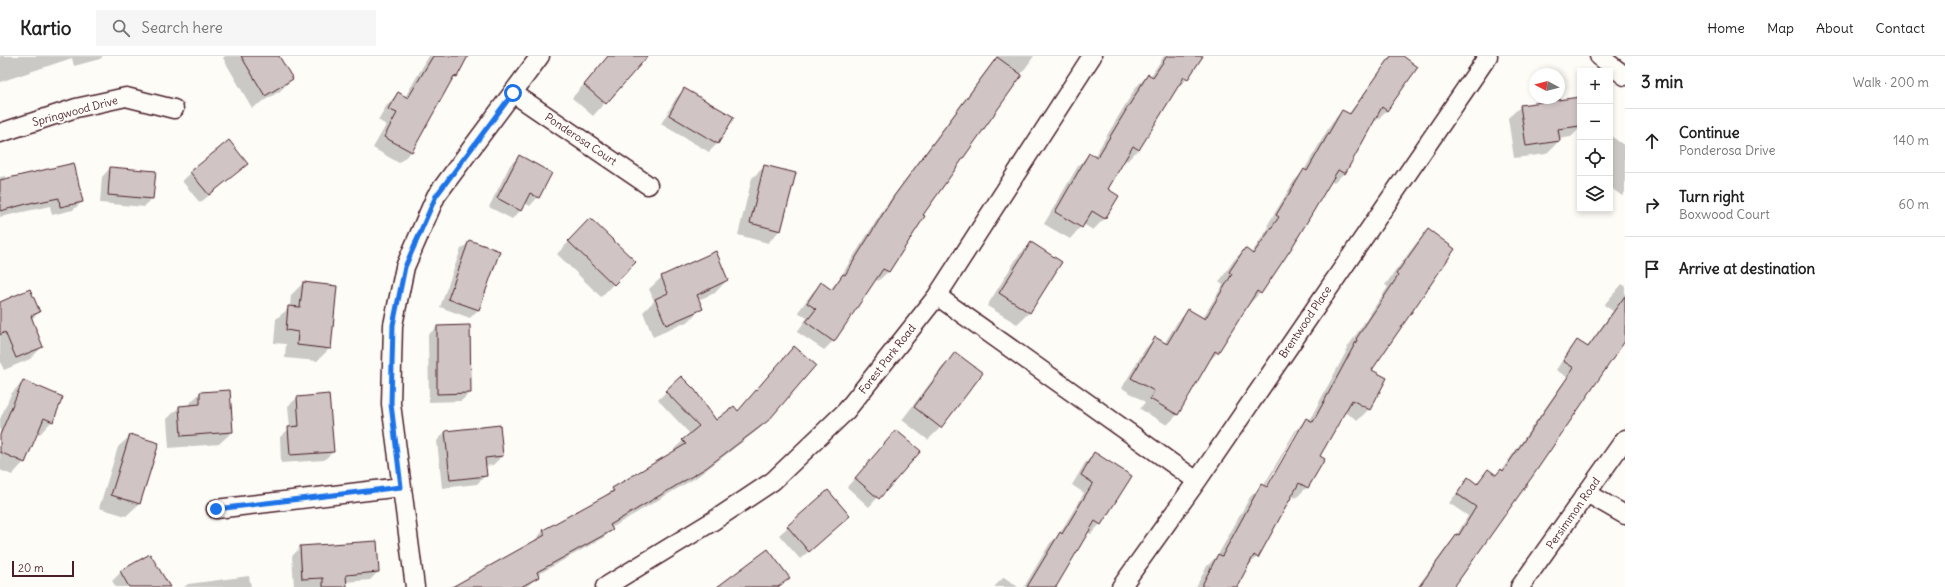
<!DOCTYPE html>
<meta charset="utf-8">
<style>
:root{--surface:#fff;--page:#f6f6f6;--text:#222;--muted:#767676;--line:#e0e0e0}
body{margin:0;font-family:Delius,sans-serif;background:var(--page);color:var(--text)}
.controls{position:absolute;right:12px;top:12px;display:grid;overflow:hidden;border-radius:0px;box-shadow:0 2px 6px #0003}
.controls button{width:36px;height:36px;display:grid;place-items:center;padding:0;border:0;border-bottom:1px solid var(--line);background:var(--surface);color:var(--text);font:20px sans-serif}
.compass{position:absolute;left:1529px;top:12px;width:36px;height:36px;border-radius:50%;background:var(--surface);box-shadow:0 2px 6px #0003;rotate:277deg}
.scale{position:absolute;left:12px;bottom:10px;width:62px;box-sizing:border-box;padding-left:4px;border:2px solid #4a1f2b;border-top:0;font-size:11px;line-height:14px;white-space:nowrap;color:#4a1f2b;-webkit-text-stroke:3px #fdfcf7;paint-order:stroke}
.stop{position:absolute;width:12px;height:12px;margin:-9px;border:3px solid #1a73e8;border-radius:50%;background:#fff}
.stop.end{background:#1a73e8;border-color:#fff;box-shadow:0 1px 4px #0008}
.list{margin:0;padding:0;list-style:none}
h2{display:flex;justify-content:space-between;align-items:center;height:52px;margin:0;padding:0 16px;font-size:17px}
h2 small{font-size:13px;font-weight:400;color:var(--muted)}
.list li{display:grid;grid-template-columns:26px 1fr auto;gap:12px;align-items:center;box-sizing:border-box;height:64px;padding:0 16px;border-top:1px solid var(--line)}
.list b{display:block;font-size:15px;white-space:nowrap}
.list p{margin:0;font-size:13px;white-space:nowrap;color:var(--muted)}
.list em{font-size:13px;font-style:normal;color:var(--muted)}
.icon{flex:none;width:22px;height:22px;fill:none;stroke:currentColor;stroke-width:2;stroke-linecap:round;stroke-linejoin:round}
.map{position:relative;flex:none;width:1625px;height:531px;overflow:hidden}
header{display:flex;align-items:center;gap:24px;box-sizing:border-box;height:56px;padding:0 20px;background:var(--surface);border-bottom:1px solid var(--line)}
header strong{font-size:19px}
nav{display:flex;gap:22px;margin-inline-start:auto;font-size:14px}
.search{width:280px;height:36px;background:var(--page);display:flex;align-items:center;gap:10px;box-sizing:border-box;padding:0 14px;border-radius:0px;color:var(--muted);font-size:15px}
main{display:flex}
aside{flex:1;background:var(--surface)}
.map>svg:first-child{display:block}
.shadow{fill:#0003;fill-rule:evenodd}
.building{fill:#d0c5c4;stroke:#4a1f2b}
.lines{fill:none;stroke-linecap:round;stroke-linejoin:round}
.street-casing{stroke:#4a1f2b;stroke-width:21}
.street{stroke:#fdfcf7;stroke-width:18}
.route{stroke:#1a73e8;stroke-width:5}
.labels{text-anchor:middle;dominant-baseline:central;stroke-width:4;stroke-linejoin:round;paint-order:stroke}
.street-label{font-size:11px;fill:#4a1f2b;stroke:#fdfcf7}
</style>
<header>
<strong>Kartio</strong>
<div class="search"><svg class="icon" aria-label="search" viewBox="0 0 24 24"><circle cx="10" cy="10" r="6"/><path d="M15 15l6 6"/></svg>Search here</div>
<nav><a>Home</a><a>Map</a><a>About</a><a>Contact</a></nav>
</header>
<main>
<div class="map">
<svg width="1625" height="531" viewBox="0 0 1625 531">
<rect width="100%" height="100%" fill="#fdfcf7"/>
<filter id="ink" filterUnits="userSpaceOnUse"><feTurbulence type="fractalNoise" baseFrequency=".025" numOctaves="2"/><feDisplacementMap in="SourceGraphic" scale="8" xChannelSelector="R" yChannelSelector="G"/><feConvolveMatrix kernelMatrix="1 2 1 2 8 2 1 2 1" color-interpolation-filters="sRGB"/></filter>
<g filter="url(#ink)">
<path class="shadow" d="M 0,0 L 103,0 L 100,3 L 74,10 L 72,2 L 0,26 Z
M 225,0 L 278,0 L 292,23 L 280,35 L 252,52 L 223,2 Z
M 429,0 L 467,0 L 456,20 L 449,28 L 411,96 L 399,107 L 373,92 L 386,69 L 378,64 L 387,49 L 398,37 L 405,41 Z
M 608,0 L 646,0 L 593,60 L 572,42 Z
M 997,0 L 1034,0 L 921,159 L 923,160 L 888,216 L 878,225 L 875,223 L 833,285 L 824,294 L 797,276 L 807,262 L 798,256 L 812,237 L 821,227 L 830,234 L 839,223 L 885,151 Z
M 1164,0 L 1202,0 L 1187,23 L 1175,34 L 1138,94 L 1127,105 L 1124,103 L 1107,134 L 1105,162 L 1093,174 L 1083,168 L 1070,183 L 1044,168 L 1078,110 L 1089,98 L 1094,101 L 1136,31 L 1148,19 L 1150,21 Z
M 1391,0 L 1402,0 L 1387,54 L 1376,65 L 1374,63 L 1344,117 L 1334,127 L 1330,125 L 1260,237 L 1250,247 L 1248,246 L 1218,296 L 1207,307 L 1177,359 L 1167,369 L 1140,353 L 1145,346 L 1122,332 L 1145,293 L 1155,282 L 1164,288 L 1178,265 L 1189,255 L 1202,263 L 1223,229 L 1219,226 L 1234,204 L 1245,193 L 1251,198 L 1269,171 L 1267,170 L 1294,125 L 1303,116 L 1332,66 L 1342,55 L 1348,59 Z
M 685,33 L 718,87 L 709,96 L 661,68 L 676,42 Z
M 1580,42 L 1580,72 L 1571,81 L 1558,83 L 1559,85 L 1546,98 L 1514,102 L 1508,62 L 1521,50 Z
M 1611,80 L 1625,90 L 1625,136 L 1622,140 L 1610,131 Z
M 519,100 L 538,141 L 530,150 L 524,147 L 520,155 L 512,163 L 489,151 L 510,109 Z
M 246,108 L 200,147 L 182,125 L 191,117 Z
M 765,110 L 780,174 L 768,187 L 738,179 L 752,122 Z
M 110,112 L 152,142 L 144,151 L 100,147 L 102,121 Z
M 5,120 L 6,123 L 82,146 L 73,154 L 52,159 L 50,150 L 0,161 L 0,121 Z
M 590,164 L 634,206 L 601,241 L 557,198 Z
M 1428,175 L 1370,314 L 1369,353 L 1358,364 L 1344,356 L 1318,400 L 1307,431 L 1296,442 L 1291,439 L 1257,501 L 1246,512 L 1236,531 L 1196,531 L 1207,510 L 1218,499 L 1250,441 L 1261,430 L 1263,431 L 1295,375 L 1306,364 L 1309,365 L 1346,296 L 1345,295 L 1388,231 L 1385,229 L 1417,186 ZM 1297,375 L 1300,375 L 1265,436 L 1263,435 Z
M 470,185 L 478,254 L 470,262 L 440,251 L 461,193 Z
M 1031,187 L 1030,256 L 1017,268 L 987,250 L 1018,200 Z
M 662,221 L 727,224 L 715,237 L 698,244 L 701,252 L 689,265 L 653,281 L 643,256 L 654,245 L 649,233 Z
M 303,227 L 330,292 L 317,305 L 285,302 L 286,288 L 274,287 L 276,263 L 290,251 L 291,239 Z
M 1622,228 L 1625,230 L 1625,285 L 1452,531 L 1417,531 L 1449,488 L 1456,480 L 1468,460 L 1449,447 L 1468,423 L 1476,428 L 1488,414 L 1495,420 L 1501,415 L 1567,321 L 1556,314 L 1569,294 L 1578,285 L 1587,291 L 1613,255 L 1604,249 Z
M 0,247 L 39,256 L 31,264 L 42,291 L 30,303 L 4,314 L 0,306 Z
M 437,271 L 470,337 L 461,345 L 429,346 L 428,279 Z
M 955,298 L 981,317 L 940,372 L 928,384 L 902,364 L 943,310 Z
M 681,321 L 716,365 L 737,356 L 768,364 L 759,373 L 697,421 L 611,472 L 612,474 L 603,482 L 537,519 L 538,521 L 526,531 L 461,531 L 536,485 L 535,484 L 543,475 L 604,441 L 613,433 L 676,395 L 674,393 L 690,378 L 658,344 Z
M 23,325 L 52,365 L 40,378 L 36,376 L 24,406 L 12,419 L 0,414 L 0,363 L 11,338 Z
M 229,335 L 232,376 L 219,388 L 169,392 L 167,363 L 179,351 L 187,350 L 200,337 Z
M 297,342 L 333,396 L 324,404 L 281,407 L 280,381 L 290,372 L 288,350 Z
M 445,376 L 502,400 L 493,409 L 485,410 L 486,419 L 477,428 L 442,432 L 437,385 Z
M 131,379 L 158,388 L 139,448 L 126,460 L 99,452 L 118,391 Z
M 888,384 L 919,396 L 869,451 L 847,431 Z
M 1095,398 L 1100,468 L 1091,478 L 1087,476 L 1054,531 L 1024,531 L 1050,487 L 1058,480 L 1084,437 L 1072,429 L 1085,407 Z
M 840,468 L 800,503 L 779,479 L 788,471 Z
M 301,491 L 378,516 L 370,524 L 346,526 L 346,531 L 294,531 L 292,500 Z
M 121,516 L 165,531 L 116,531 L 112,525 Z
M 249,520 L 251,531 L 184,531 L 188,528 Z
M 1004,521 L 1018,531 L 994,531 Z"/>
<path class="building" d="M 241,0 L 279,0 L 293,23 L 265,40 Z
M 433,0 L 468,0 L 457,21 L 454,20 L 412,96 L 384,81 L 397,57 L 388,53 L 398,36 L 408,42 Z
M 608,0 L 648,0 L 606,48 L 584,29 Z
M 1167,0 L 1203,0 L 1188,23 L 1184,21 L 1139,94 L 1133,90 L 1108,133 L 1119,140 L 1105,163 L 1092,155 L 1082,172 L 1055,156 L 1089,97 L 1097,102 L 1148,18 L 1153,21 Z
M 1391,0 L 1403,0 L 1418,11 L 1387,55 L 1382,51 L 1345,118 L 1338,114 L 1291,193 L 1261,238 L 1257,235 L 1218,297 L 1215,295 L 1178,359 L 1150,343 L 1154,335 L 1131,322 L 1155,281 L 1167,288 L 1188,253 L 1205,263 L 1232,218 L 1229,216 L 1245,192 L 1253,198 L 1279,161 L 1276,159 L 1304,113 L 1307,115 L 1342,54 L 1350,58 Z
M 997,1 L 1022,19 L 923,159 L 925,160 L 889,216 L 883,213 L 834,286 L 806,266 L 816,253 L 807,247 L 821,226 L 832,234 L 843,218 L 845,219 L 894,140 Z
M 684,32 L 734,61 L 718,88 L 669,59 Z
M 1580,41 L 1580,70 L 1558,73 L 1560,85 L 1526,90 L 1520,49 Z
M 229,84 L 248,108 L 209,139 L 190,116 Z
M 519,99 L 552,117 L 539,142 L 530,137 L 521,155 L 497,142 Z
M 74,107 L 83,146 L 60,151 L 59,142 L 34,147 L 34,146 L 0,155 L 0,124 Z
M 764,109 L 796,117 L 781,175 L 750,167 Z
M 110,111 L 156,115 L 153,143 L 108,139 Z
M 590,162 L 636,206 L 614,229 L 568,185 Z
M 1428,173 L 1455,193 L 1372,314 L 1387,322 L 1370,354 L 1352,344 L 1320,400 L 1325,403 L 1308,432 L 1299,427 L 1258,502 L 1254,499 L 1237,531 L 1201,531 L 1218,498 L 1222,500 L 1261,428 L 1267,431 L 1306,362 L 1313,366 L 1357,284 L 1356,283 L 1398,220 L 1396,218 Z
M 469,184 L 500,195 L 479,254 L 448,243 Z
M 1031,186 L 1062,206 L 1030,257 L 999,237 Z
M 716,195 L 728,224 L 697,239 L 703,253 L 666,269 L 655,243 L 668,237 L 661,220 Z
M 303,226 L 337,230 L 331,293 L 297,289 L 298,276 L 286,274 L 288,250 L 300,251 Z
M 30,233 L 40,256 L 31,260 L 43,291 L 16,302 L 5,276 L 0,279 L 0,246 Z
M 1625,240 L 1625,285 L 1532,421 L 1454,531 L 1419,531 L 1457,478 L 1459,479 L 1476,451 L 1457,438 L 1468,421 L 1477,428 L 1488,413 L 1496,419 L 1501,413 L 1503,415 L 1574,312 L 1563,305 L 1577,284 L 1588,291 Z
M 470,269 L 471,337 L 437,338 L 437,270 Z
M 794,290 L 816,309 L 769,364 L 706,412 L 610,469 L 613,474 L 537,516 L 539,521 L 521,531 L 452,531 L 545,479 L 543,474 L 614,435 L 612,432 L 686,388 L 682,384 L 699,370 L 665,335 L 681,320 L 695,334 L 716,364 L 734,350 L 738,355 Z
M 955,296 L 983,317 L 941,372 L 914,351 Z
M 23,324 L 63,341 L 53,366 L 44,362 L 25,407 L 0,396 L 0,379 Z
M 230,334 L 233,376 L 181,380 L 179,350 L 200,348 L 200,336 Z
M 329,338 L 334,396 L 290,399 L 288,371 L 299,370 L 297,341 Z
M 500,369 L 503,400 L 485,402 L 487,420 L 450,424 L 445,375 Z
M 896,374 L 921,395 L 879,443 L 855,422 Z
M 130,378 L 159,387 L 140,448 L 111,439 Z
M 1094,396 L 1132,420 L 1101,469 L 1095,465 L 1056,531 L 1027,531 L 1060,476 L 1062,478 L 1093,427 L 1081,419 Z
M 828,434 L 850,460 L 809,496 L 787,470 Z
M 377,485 L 379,516 L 346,519 L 347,531 L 323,531 L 323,522 L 302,523 L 300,490 Z
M 768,493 L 790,522 L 778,531 L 717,531 Z
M 150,498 L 170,531 L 129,531 L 120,515 Z"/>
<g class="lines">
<g class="street-casing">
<path id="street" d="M 1599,0 L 1625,20
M 513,37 L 648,129
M 0,77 L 76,52 L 126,41 L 174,53
M 937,240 L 1197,425
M 1587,437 L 1625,459
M 216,453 L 401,431
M 415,531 L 391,348 L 393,269 L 405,211 L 436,140 L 540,0
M 605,531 L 713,465 L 773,425 L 846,355 L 937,240 L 1092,0
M 1121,531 L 1197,425 L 1488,0
M 1520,531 L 1625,383"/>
</g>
<use href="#street" class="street"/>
</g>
</g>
<g class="lines" filter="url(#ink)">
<path class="route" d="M 216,453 L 401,431 L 391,348 L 393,269 L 405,211 L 436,140 L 513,37"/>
</g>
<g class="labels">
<g class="street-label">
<text transform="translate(75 55) rotate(-15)">Springwood Drive</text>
<text transform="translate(581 83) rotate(34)">Ponderosa Court</text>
<text transform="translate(1305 266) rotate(-56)">Brentwood Place</text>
<text transform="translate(887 303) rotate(-52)">Forest Park Road</text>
<text transform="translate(1573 457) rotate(-55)">Persimmon Road</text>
</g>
</g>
</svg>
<div class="controls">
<button>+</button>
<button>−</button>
<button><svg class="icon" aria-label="locate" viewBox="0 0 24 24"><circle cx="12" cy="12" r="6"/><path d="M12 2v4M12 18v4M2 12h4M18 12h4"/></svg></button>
<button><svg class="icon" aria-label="layers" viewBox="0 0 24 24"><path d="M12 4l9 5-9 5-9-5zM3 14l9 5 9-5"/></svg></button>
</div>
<svg class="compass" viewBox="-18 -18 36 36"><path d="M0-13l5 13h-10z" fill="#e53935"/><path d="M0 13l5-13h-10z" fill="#767676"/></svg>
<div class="scale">20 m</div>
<div class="stop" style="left:513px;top:37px"></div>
<div class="stop end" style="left:216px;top:453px"></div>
</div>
<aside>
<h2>3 min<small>Walk · 200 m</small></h2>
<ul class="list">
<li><svg class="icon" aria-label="ahead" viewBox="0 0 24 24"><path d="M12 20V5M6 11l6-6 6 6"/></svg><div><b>Continue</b><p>Ponderosa Drive</p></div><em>140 m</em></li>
<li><svg class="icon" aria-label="right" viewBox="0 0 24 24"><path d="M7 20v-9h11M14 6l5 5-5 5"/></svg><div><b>Turn right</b><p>Boxwood Court</p></div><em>60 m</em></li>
<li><svg class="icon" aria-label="arrive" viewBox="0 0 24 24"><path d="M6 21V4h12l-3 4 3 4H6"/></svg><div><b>Arrive at destination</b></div></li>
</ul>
</aside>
</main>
